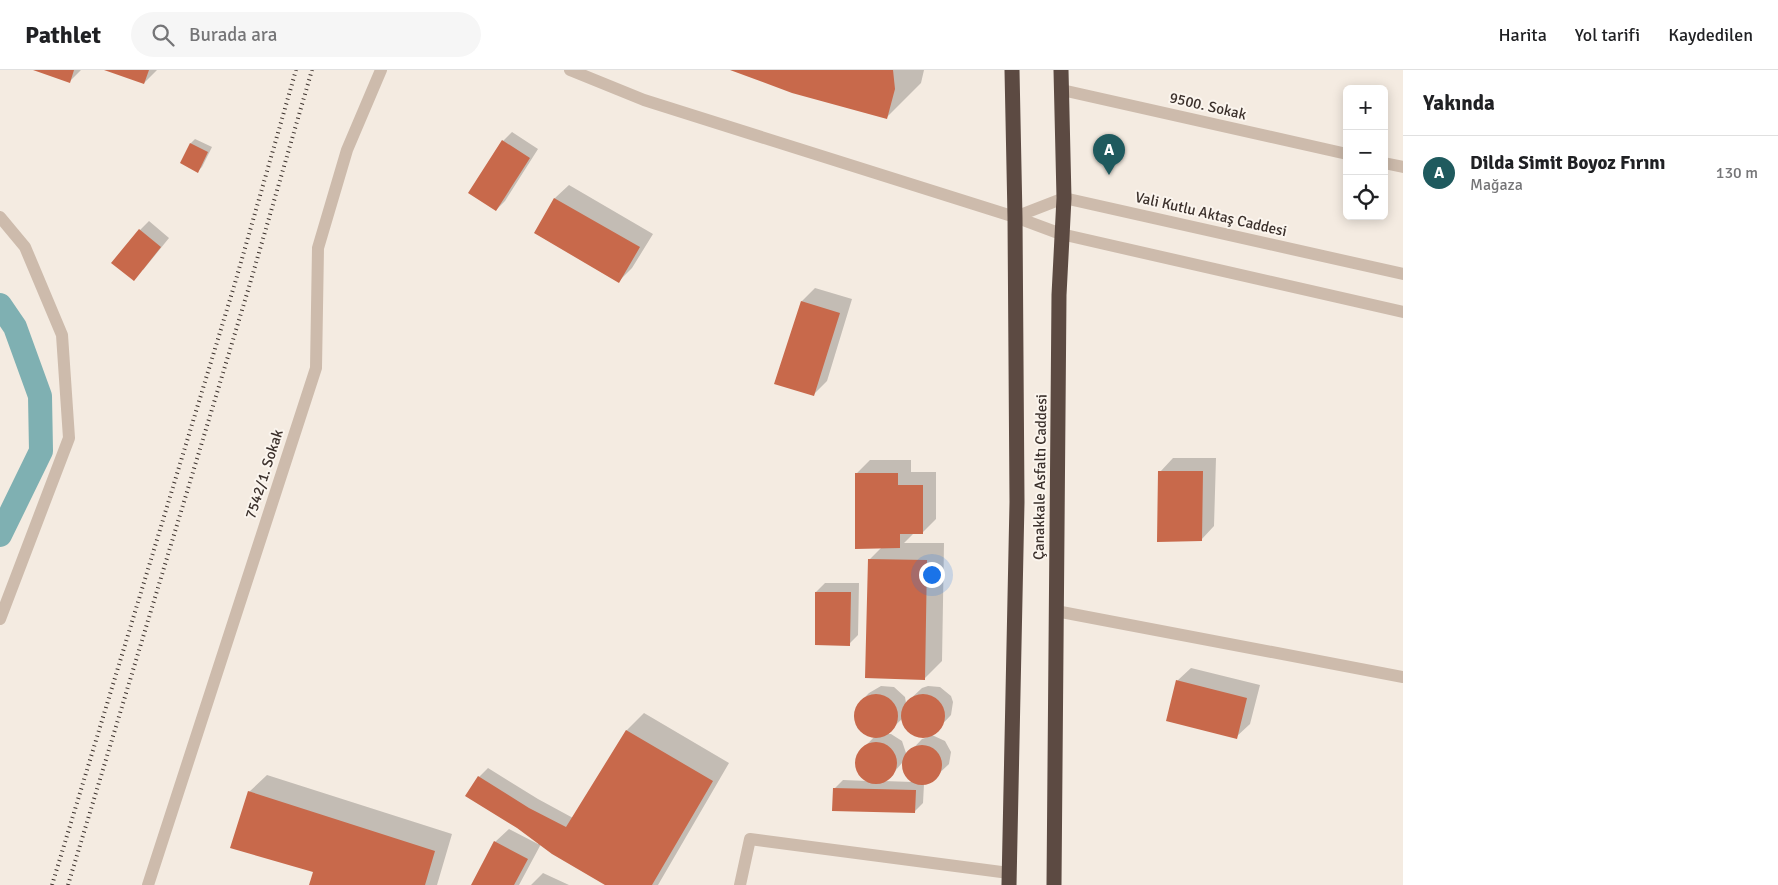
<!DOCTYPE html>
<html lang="tr">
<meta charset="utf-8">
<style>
:root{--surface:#fff;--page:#f6f6f6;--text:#202124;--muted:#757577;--line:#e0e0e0;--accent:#1f5a5e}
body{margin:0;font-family:Signika,sans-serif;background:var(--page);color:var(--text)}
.controls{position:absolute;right:15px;top:15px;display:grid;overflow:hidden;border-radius:8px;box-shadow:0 2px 12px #0003}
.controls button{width:45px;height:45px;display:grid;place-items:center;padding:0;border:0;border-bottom:1px solid var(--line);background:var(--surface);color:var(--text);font:25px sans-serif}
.you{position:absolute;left:931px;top:504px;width:18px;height:18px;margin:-12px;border:4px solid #fff;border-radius:50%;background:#1a73e8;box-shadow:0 0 0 8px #1a73e833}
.badge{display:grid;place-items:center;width:32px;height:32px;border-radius:50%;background:var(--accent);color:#fff;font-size:16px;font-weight:700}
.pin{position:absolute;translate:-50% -41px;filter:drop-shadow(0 1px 2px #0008)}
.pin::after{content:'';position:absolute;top:26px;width:18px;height:15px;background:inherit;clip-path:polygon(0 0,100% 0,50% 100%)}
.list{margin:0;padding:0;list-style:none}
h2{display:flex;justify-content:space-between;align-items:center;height:65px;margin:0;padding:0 20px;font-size:21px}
h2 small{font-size:16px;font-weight:400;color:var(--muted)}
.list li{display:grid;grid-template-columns:32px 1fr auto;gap:15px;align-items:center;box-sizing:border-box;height:75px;padding:0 20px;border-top:1px solid var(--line)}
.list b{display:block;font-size:19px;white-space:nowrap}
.list p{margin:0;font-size:16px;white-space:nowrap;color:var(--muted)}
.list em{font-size:16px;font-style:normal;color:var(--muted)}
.icon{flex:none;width:28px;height:28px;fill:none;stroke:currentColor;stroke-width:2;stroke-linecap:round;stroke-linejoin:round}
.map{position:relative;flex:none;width:1403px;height:815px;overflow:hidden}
header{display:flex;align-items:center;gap:30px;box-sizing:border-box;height:70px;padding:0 25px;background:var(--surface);border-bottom:1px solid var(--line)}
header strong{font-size:24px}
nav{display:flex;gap:28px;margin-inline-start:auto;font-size:18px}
.search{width:350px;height:45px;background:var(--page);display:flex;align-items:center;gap:12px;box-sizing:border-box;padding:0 18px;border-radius:28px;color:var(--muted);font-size:19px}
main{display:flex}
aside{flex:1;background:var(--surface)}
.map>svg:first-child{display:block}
.shadow{fill:#0003;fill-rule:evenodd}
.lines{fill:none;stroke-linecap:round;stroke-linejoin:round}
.canal{stroke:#7fb0b2;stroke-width:24}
.building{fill:#c8694b}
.minor{stroke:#cdbbac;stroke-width:12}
.highway{stroke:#5c4a42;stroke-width:15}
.rail{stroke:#3b302b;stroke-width:4;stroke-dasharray:1 4;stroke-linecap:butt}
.labels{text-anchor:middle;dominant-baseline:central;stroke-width:4;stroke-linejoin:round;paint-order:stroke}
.street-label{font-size:15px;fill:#3b302b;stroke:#fbf5ee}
</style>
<header>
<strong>Pathlet</strong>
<div class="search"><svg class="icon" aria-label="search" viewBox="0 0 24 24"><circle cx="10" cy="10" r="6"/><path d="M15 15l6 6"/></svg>Burada ara</div>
<nav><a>Harita</a><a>Yol tarifi</a><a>Kaydedilen</a></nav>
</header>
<main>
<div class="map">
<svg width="1403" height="815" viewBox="0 0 1403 815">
<rect width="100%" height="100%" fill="#f4ebe1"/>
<path class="shadow" d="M 36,0 L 81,0 L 69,12 Z
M 107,0 L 157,0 L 144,13 Z
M 733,0 L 924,0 L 921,13 L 886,48 Z
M 512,62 L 538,79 L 505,131 L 496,140 L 503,71 Z
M 195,69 L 212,77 L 202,97 L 198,101 L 182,93 L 191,73 Z
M 569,115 L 653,164 L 632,198 L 619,211 L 535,163 L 555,128 Z
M 149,151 L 169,168 L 143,200 L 140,160 Z
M 815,218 L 852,229 L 827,311 L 813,325 L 802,231 Z
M 1173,388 L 1216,388 L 1214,456 L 1201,470 L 1160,402 Z
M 870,390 L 911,390 L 911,402 L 936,402 L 936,449 L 922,463 L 913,464 L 904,473 L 944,473 L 942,591 L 925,608 L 869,490 L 882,477 L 856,404 Z
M 825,513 L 859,513 L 858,565 L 849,574 L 816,522 Z
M 1191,598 L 1260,615 L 1250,654 L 1236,667 L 1177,611 Z
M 881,616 L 894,617 L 905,627 L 906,633 L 922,618 L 928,616 L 940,617 L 951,626 L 953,632 L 951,645 L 932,665 L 945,671 L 951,682 L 949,694 L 930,712 L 924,714 L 923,733 L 914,742 L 834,719 L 843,710 L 868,711 L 863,707 L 857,696 L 859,683 L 874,667 L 863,663 L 858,659 L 854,646 L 859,633 L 869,623 ZM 903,648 L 903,654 L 913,664 L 928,667 L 922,669 L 905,687 L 906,683 L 902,671 L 891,664 L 886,664 ZM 902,693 L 907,707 L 913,712 L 883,711 L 888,709 Z
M 644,643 L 729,693 L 658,815 L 607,815 L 541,774 L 519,815 L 473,815 L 495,772 L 509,759 L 538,774 L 539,773 L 479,707 L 488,698 L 538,729 L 573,748 L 627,660 Z
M 267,705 L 452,764 L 437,815 L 310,815 L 314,802 L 249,722 Z
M 543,803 L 569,815 L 531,815 Z"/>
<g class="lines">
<path class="canal" d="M 0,235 L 15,257 L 40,326 L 41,381 L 0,465"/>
</g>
<path class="building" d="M 33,0 L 74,0 L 70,13 Z
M 104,0 L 149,0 L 144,14 Z
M 730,0 L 893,0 L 895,19 L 887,49 L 792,23 Z
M 502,70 L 530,88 L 496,141 L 468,123 Z
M 190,73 L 208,82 L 198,103 L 180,93 Z
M 554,128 L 640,177 L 619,213 L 534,163 Z
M 139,159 L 161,177 L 134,211 L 111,193 Z
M 801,231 L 840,243 L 814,326 L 774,314 Z
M 1158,401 L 1203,401 L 1202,471 L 1157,472 Z
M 855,403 L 898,403 L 898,415 L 923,415 L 923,464 L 900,464 L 900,478 L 855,479 Z
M 868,489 L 927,490 L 925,610 L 865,608 Z
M 815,522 L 851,522 L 850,576 L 815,575 Z
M 1176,610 L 1247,628 L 1237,669 L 1166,651 Z
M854 646a22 22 0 1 1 44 0a22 22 0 1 1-44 0Z
M901 646a22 22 0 1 1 44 0a22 22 0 1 1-44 0Z
M 626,660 L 713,711 L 652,815 L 605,815 L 552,784 L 517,758 L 465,726 L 478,706 L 529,738 L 566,757 Z
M855 693a21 21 0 1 1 42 0a21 21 0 1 1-42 0Z
M902 695a20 20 0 1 1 40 0a20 20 0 1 1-40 0Z
M 833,718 L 916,720 L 915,743 L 832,741 Z
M 248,721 L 435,781 L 425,815 L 309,815 L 313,802 L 230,778 Z
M 494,771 L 528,789 L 514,815 L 471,815 Z"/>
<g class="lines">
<path class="minor" d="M 570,0 L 644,30 L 1015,147 L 1061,164 L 1403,242
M 1062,20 L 1347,84
M 1384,93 L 1403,97
M 0,147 L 25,177 L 62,265 L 69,368 L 0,549
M 1015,147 L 1064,128 L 1403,204
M 1056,541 L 1403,607
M 148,815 L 316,298 L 318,178 L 347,80 L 381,0
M 740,815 L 750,769 L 1009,803"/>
<path class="highway" d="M 1009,815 L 1017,432 L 1015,147 L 1012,0
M 1054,815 L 1059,225 L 1064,128 L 1061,0"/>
<path class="rail" d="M 52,815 L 235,213 L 296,0
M 68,815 L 249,217 L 312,0"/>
</g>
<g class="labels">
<g class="street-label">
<text transform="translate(1208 36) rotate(13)">9500. Sokak</text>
<text transform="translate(1211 144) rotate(13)">Vali Kutlu Aktaş Caddesi</text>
<text transform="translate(264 404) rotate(-72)">7542/1. Sokak</text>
<text transform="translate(1040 407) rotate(-89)">Çanakkale Asfaltı Caddesi</text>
</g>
</g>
</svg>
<div class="controls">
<button>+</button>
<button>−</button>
<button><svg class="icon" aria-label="locate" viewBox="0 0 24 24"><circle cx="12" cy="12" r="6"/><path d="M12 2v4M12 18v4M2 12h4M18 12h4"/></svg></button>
</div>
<div class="you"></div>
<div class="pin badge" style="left:1109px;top:105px">A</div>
</div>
<aside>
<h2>Yakında<small></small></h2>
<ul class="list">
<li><span class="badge">A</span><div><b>Dilda Simit Boyoz Fırını</b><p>Mağaza</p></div><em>130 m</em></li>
</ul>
</aside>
</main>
